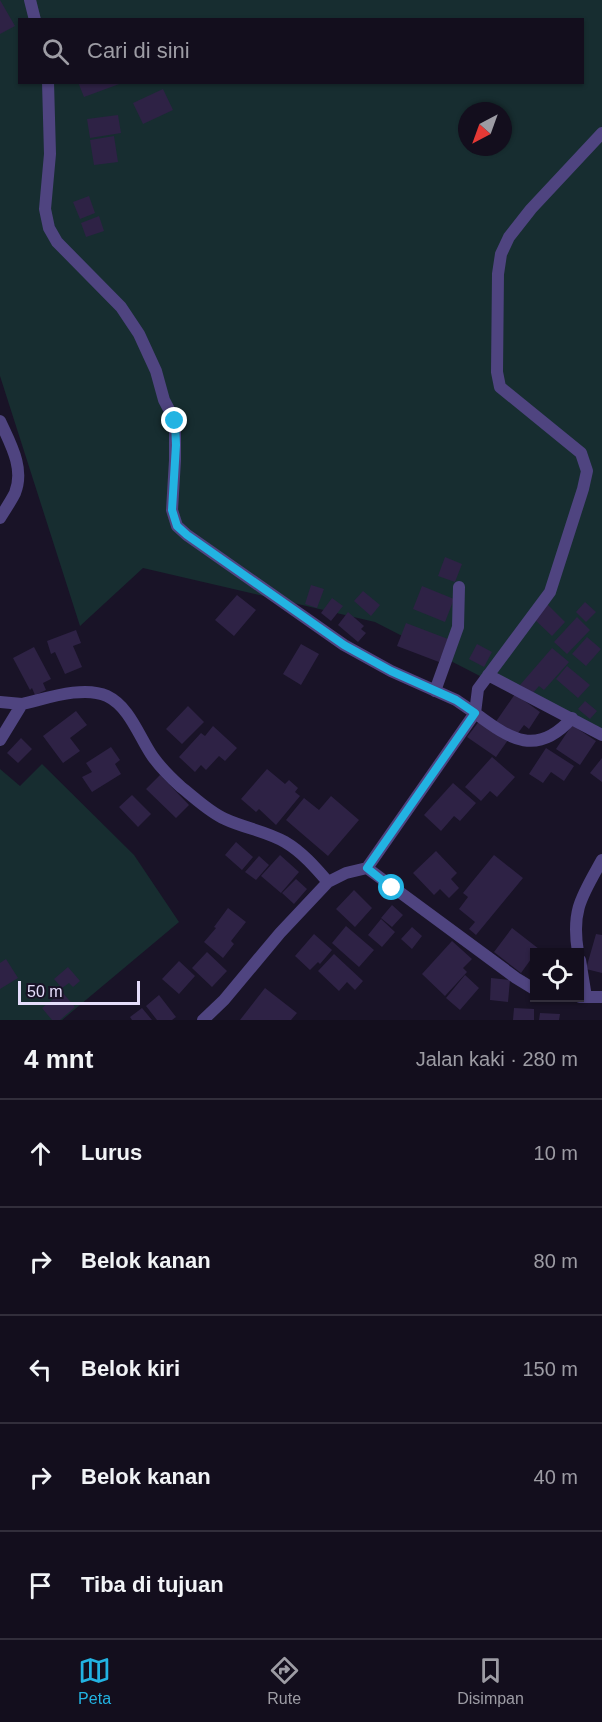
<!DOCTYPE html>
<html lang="id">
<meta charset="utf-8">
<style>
:root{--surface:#130e1d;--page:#201c2a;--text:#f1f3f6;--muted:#9d9ca4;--line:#322e3b;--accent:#22b3e2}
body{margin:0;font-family:Helvetica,sans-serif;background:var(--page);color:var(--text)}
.controls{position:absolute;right:18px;bottom:18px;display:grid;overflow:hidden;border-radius:0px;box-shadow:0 2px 4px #0004}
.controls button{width:54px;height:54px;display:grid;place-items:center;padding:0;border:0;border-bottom:2px solid var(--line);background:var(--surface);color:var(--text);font:30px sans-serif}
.compass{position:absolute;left:458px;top:102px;width:54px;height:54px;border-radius:50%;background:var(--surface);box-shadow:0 2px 4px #0004;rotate:221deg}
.scale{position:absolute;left:18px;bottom:15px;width:122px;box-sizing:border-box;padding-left:6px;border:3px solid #e5ddfb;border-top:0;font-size:16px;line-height:21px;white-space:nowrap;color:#e5ddfb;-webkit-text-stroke:4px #191327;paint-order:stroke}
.stop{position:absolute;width:18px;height:18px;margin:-14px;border:4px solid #22b3e2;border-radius:50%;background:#fff}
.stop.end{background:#22b3e2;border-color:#fff;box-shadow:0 2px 6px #0008}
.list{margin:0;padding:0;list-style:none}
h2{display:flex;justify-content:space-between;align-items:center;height:78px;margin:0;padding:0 24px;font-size:26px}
h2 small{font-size:20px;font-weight:400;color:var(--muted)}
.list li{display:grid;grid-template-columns:39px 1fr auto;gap:18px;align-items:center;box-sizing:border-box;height:108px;padding:0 24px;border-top:2px solid var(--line)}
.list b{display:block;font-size:22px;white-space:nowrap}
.list em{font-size:20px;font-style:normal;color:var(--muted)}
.icon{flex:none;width:33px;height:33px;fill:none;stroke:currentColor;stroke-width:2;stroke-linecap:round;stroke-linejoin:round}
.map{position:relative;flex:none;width:602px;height:1020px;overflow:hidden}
.search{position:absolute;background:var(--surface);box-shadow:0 2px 4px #0004;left:18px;right:18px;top:18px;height:66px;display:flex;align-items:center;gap:15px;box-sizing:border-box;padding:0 21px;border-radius:0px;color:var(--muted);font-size:22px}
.sheet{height:618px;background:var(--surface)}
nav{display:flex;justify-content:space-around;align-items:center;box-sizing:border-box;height:84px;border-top:2px solid var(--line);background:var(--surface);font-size:16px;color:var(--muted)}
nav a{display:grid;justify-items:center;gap:3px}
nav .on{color:var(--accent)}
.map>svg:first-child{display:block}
.green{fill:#172d30;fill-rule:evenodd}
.building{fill:#2e2245}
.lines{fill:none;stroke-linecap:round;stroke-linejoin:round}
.street{stroke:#4f4480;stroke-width:12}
.route{stroke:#22b3e2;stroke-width:8}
</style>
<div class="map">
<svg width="602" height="1020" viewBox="0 0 602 1020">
<rect width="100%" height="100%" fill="#191327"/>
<path class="green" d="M 0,0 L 602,0 L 602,739 L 375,622 L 143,568 L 80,626 L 0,376 ZM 20,20 L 582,20 L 582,82 L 20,82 ZM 467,111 L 503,111 L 503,147 L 467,147 Z
M 42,764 L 134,855 L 179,922 L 62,1020 L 0,1020 L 0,769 L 20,786 Z"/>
<path class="building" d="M 0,0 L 15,26 L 0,34 Z
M 78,82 L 122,82 L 122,83 L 84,97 Z
M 163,89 L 173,110 L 143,124 L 133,103 Z
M 118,115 L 121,133 L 90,138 L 87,119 Z
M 114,136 L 118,162 L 94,165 L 90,140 Z
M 89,196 L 95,213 L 80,219 L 73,202 Z
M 99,216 L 104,231 L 86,237 L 81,223 Z
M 445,557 L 462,564 L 455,582 L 438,576 Z
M 311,585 L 324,589 L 317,608 L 305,604 Z
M 422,586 L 454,599 L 445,622 L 413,609 Z
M 363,591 L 380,605 L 371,616 L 354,601 Z
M 237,595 L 256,610 L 234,636 L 215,620 Z
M 332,598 L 343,606 L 331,621 L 321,613 Z
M 585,602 L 596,612 L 586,622 L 576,612 Z
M 547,604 L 565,622 L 552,636 L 533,618 Z
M 348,612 L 364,626 L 361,629 L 366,633 L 358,642 L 338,625 Z
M 577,617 L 590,630 L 567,654 L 554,642 Z
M 406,623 L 448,639 L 439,662 L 397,646 Z
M 76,630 L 81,643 L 73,646 L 82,667 L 65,674 L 55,652 L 51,654 L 47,641 Z
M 587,637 L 601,649 L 586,666 L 572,654 Z
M 301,644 L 319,654 L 301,685 L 283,674 Z
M 477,644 L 492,652 L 484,667 L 469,659 Z
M 34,647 L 51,679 L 43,683 L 46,690 L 35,695 L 32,688 L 30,690 L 13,658 Z
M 552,648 L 569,662 L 544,690 L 539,686 L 532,694 L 520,685 Z
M 567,666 L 590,685 L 578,698 L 556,679 Z
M 515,694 L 540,712 L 529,729 L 524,725 L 515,737 L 495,723 Z
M 585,701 L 597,711 L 590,719 L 578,709 Z
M 188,706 L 204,722 L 182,744 L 166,729 Z
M 76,711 L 87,725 L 70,738 L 80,751 L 63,763 L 43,736 Z
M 480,720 L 508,740 L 496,757 L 467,737 Z
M 572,725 L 596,741 L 580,765 L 556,749 Z
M 213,726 L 237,748 L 225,761 L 219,756 L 206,770 L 201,765 L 195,772 L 179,757 L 201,733 L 205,736 Z
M 21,738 L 32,749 L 18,763 L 7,753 Z
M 111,747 L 120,760 L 115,764 L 121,774 L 92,792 L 82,777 L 92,772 L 86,763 Z
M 546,748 L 574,766 L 564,781 L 551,772 L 543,783 L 529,774 Z
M 492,757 L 515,777 L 497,797 L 490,791 L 481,801 L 465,787 Z
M 602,758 L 602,782 L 590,773 Z
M 267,769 L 285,784 L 289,780 L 298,788 L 295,792 L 300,796 L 276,825 L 259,809 L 256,812 L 241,799 Z
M 160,775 L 189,805 L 176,818 L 146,789 Z
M 453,783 L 476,803 L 460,821 L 454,816 L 441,831 L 424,815 Z
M 132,795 L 151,814 L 138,827 L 119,807 Z
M 331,796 L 359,820 L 328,856 L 286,820 L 304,798 L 319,810 Z
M 236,842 L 253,857 L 242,870 L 225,855 Z
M 436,851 L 457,873 L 451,879 L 459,888 L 449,898 L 440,889 L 434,895 L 413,873 Z
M 280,855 L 299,872 L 281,893 L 261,876 Z
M 494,855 L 523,878 L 476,935 L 469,929 L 475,922 L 459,909 L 468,897 L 463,893 Z
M 259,856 L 269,865 L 256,880 L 245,872 Z
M 296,879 L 307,889 L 294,904 L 282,893 Z
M 354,890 L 372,908 L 355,927 L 336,909 Z
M 392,905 L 403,915 L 392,927 L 381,918 Z
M 228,908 L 246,922 L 231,941 L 234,944 L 223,958 L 204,942 L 216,928 L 214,927 Z
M 381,919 L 395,932 L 382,947 L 368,935 Z
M 346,926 L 374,950 L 359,967 L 332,943 Z
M 412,927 L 422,936 L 412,949 L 401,939 Z
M 512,928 L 539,949 L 534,952 L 534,955 L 521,973 L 494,952 Z
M 314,934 L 332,950 L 320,964 L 318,962 L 310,970 L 295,956 Z
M 596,934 L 602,935 L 602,973 L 586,969 Z
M 452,941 L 472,959 L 463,968 L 467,972 L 445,996 L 422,974 Z
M 207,952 L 227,971 L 212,987 L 192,968 Z
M 334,954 L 363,981 L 355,990 L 347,982 L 339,991 L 318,971 Z
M 6,959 L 18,978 L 0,989 L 0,963 Z
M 179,961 L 195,976 L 179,994 L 162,979 Z
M 68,967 L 80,981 L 73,987 L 69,983 L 62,988 L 54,979 Z
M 465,975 L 479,988 L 460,1010 L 446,998 Z
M 491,978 L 510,980 L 508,1002 L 490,1000 Z
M 265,988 L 297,1013 L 291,1020 L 240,1020 Z
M 62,992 L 75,1007 L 60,1020 L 52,1020 L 42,1008 Z
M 159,995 L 176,1017 L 172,1020 L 157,1020 L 146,1006 Z
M 142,1008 L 152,1020 L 132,1020 L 130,1017 Z
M 514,1008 L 534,1009 L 534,1020 L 513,1020 Z
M 540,1013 L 560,1014 L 559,1020 L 539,1020 Z"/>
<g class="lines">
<path class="street" d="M 30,0 L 35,20
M 48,82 L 50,154 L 45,209 L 49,228 L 57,242 L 121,307 L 139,334 L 156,371 L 164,400 L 175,421 L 175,460 L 172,510 L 177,526 L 187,535 L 344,645 L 391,671 L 456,700 L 475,713 L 367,868
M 0,421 C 10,443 25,468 15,493 C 11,501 5,510 0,518
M 488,675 L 602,735
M 435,691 L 458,627 L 459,587
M 0,702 L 22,704
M 572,718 C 537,757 511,740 475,713 L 478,689 L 550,592 L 583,489 L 587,471 L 581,453 L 500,387 L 497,372 L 498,274 L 501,254 L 509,237 L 531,209 L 602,133
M 0,740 L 22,704 C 45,699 83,685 107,696 C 130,707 139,737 153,757 C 161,768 171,778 181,787 C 195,798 209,812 225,819 C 244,828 266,831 285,842 C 302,852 315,867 328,882
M 578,952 C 571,910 582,896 602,860
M 580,960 L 586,997
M 580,997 L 602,997
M 203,1020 L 224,1000 L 280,933 L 328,882 L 346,873 L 367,868 L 516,978 L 534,989"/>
</g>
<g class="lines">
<path class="route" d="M 175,421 L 176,445 L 172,510 L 177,526 L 187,535 L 344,645 L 391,671 L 456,700 L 475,713 L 367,868 L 392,888"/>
</g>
</svg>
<div class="controls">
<button><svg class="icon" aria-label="locate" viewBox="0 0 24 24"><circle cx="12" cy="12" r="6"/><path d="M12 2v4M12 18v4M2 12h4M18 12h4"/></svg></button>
</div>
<svg class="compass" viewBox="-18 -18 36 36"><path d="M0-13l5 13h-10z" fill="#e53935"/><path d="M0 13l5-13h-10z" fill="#9d9ca4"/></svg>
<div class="scale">50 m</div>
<div class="stop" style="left:392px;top:888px"></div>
<div class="stop end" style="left:175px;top:421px"></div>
<div class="search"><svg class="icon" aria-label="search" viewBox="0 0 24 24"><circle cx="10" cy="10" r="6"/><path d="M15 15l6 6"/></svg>Cari di sini</div>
</div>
<section class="sheet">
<h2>4 mnt<small>Jalan kaki · 280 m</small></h2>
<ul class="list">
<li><svg class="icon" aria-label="ahead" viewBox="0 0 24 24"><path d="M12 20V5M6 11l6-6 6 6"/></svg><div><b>Lurus</b></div><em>10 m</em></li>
<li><svg class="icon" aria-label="right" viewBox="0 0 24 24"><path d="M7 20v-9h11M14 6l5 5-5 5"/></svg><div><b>Belok kanan</b></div><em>80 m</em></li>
<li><svg class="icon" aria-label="left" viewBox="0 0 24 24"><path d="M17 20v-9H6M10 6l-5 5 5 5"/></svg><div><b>Belok kiri</b></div><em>150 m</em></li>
<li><svg class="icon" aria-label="right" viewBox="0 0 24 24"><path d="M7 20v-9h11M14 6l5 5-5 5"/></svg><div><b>Belok kanan</b></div><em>40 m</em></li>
<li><svg class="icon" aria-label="arrive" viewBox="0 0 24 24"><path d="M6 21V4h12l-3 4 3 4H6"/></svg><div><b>Tiba di tujuan</b></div></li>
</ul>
</section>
<nav>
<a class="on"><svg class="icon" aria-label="map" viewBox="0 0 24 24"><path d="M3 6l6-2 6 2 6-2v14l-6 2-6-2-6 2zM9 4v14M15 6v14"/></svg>Peta</a>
<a><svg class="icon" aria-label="directions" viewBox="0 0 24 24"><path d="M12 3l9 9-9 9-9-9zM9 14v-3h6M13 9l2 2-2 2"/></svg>Rute</a>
<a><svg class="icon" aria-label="saved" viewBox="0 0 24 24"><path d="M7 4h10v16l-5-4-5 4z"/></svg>Disimpan</a>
</nav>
